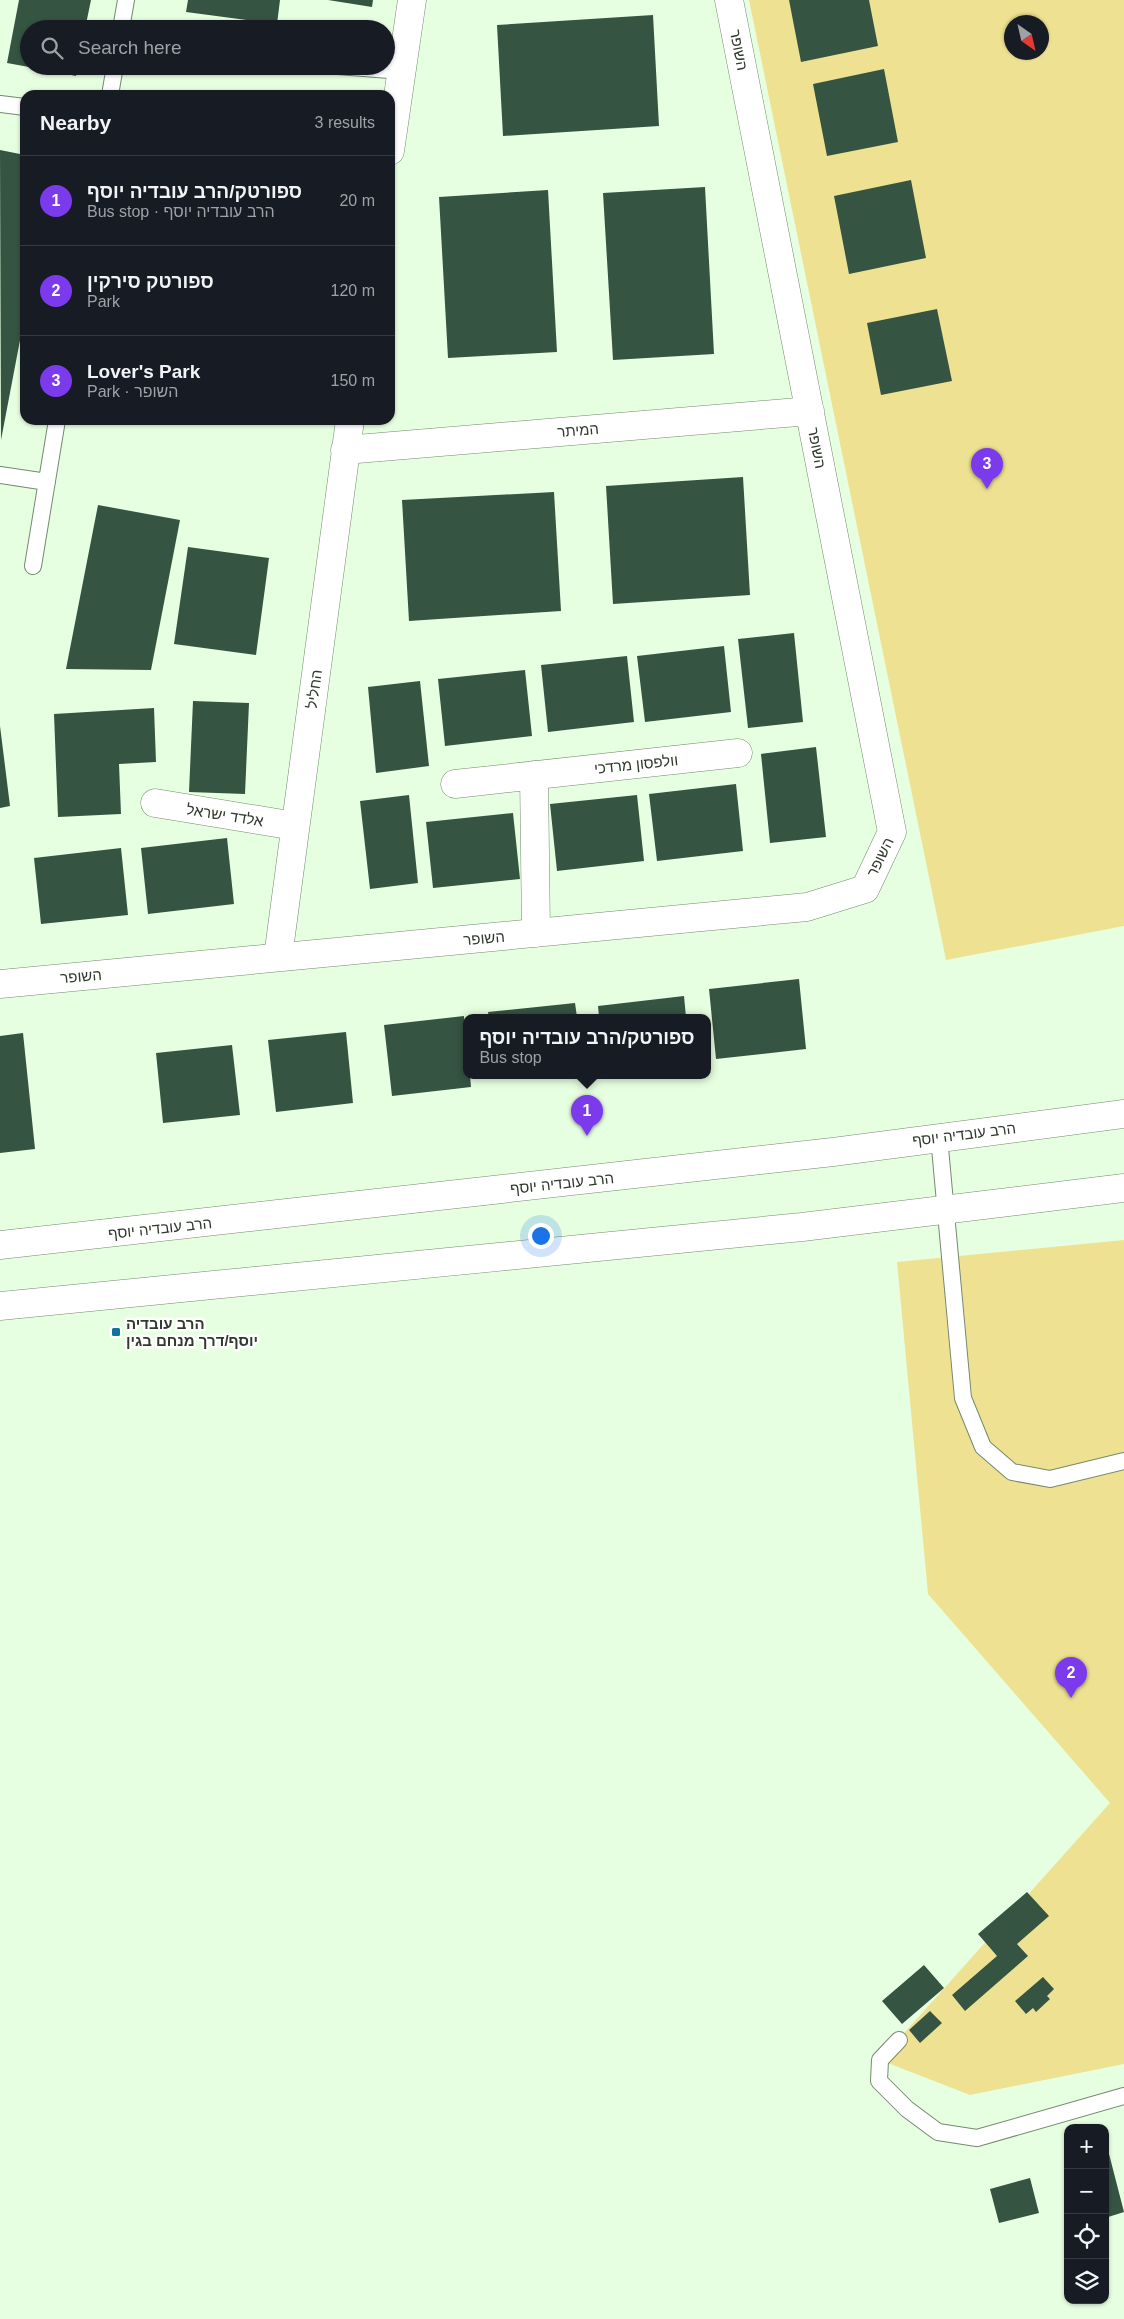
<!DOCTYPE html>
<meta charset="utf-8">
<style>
:root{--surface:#171b24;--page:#242831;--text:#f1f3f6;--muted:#9ea1a6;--line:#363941;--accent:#7c3aed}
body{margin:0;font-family:Helvetica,"Noto Sans Hebrew",sans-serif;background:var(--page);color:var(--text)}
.controls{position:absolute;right:15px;bottom:15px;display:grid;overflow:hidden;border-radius:10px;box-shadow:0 1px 4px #0004}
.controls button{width:45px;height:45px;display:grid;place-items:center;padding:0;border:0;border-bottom:1px solid var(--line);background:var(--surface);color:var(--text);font:25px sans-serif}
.compass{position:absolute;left:1004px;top:15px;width:45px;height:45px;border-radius:50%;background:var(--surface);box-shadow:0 1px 4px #0004;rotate:146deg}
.you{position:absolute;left:540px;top:1235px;width:18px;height:18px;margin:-12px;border:4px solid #fff;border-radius:50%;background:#1a73e8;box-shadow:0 0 0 8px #1a73e833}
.badge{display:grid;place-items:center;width:32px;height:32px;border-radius:50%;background:var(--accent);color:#fff;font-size:16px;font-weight:700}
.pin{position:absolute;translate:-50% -41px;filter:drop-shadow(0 1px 2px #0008)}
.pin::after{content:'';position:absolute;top:26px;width:18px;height:15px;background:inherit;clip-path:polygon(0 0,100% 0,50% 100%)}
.popup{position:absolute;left:463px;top:1014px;width:248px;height:65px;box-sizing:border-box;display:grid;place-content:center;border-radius:10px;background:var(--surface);filter:drop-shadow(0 1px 4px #0005);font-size:16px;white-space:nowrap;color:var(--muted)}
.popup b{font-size:19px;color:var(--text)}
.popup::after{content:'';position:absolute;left:50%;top:100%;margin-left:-10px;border:10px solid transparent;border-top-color:var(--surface)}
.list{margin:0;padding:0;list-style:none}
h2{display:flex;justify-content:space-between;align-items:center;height:65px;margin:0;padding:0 20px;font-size:21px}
h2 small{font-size:16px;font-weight:400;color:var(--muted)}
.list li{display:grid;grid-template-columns:32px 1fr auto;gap:15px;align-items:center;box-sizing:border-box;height:90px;padding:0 20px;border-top:1px solid var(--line)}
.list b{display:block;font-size:19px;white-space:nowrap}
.list p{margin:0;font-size:16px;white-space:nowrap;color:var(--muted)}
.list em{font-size:16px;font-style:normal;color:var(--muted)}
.icon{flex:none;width:28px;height:28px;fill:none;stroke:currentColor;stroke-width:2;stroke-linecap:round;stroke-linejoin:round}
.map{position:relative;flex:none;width:1124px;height:2319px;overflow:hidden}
.search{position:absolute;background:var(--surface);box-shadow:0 1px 4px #0004;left:20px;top:20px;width:375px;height:55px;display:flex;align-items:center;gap:12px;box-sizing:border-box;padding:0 18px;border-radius:28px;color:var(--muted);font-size:19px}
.panel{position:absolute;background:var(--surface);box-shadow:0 1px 4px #0004;left:20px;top:90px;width:375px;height:335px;border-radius:15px}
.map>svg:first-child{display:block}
.green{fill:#eee292;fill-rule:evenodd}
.building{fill:#365442}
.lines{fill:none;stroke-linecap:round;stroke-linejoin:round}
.lane-casing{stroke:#74896f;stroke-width:18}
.street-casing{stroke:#74896f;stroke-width:29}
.secondary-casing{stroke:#74896f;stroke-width:29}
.lane{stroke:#fff;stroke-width:16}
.street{stroke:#fff;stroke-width:28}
.secondary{stroke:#fff;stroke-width:28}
.poi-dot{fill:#0e73a0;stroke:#fff;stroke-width:2}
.labels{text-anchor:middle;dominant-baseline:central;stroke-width:5;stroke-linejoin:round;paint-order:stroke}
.street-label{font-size:15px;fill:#30392e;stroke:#fff}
.poi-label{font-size:15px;font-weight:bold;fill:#30392e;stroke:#fff;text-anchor:start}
</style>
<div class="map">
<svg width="1124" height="2319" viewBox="0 0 1124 2319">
<rect width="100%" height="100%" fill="#e7ffe1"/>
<path class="green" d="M 749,0 L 1124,0 L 1124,926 L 946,960 ZM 1012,22 L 1042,22 L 1042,52 L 1012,52 Z
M 1124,1240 L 1124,2064 L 970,2095 L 880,2060 L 1110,1803 L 928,1594 L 897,1262 Z"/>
<path class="building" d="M 19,0 L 91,0 L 85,29 L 29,29 L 29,67 L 7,63 Z
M 188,0 L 280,0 L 277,24 L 186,12 Z
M 328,0 L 373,0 L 372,7 Z
M 789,0 L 869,0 L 878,46 L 801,62 Z
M 653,15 L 659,126 L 503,136 L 497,25 Z
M 29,66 L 78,66 L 76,76 Z
M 884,69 L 898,142 L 827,156 L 813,84 Z
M 0,150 L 25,155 L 25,314 L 1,440 Z
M 911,180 L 926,258 L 849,274 L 834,196 Z
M 705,187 L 714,354 L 613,360 L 603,193 Z
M 548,190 L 557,352 L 448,358 L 439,197 Z
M 937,309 L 952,381 L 881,395 L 867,323 Z
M 743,477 L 750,595 L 613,604 L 606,486 Z
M 554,492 L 561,611 L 409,621 L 402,500 Z
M 98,505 L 180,520 L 151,670 L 66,669 Z
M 188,547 L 269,558 L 256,655 L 174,644 Z
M 794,633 L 803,722 L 748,728 L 738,639 Z
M 724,646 L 731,712 L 645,722 L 637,656 Z
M 627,656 L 634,722 L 548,732 L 541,665 Z
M 525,670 L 532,736 L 445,746 L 438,679 Z
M 420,681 L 429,766 L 376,773 L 368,687 Z
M 193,701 L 249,703 L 245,794 L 189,792 Z
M 154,708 L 156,762 L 119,764 L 121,814 L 58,817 L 54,714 Z
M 0,726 L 10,806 L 0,808 Z
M 816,747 L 826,837 L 770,843 L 761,754 Z
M 736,784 L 743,851 L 657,861 L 649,794 Z
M 409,795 L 418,883 L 370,889 L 360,801 Z
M 637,795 L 644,861 L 557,871 L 550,804 Z
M 513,813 L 520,879 L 433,888 L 426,822 Z
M 227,838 L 234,904 L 148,914 L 141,848 Z
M 121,848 L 128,915 L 41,924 L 34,858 Z
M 799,979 L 806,1049 L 716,1059 L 709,989 Z
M 684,996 L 686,1017 L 599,1017 L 598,1006 Z
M 575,1003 L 577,1017 L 489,1017 L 488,1012 Z
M 464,1016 L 467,1075 L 470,1075 L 471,1087 L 392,1096 L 384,1025 Z
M 346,1032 L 353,1103 L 276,1112 L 268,1040 Z
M 23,1033 L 35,1149 L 0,1153 L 0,1036 Z
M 232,1045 L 240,1115 L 163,1123 L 156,1053 Z
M 495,1075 L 517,1075 L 517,1076 L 496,1078 Z
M 1027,1892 L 1049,1916 L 1017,1944 L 1028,1956 L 965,2011 L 952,1995 L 997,1956 L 978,1934 Z
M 924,1965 L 944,1988 L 902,2024 L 882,2001 Z
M 1043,1977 L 1054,1989 L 1047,1996 L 1050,1999 L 1036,2012 L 1033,2008 L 1026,2014 L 1015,2001 Z
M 930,2011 L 942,2023 L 920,2043 L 909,2030 Z
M 1108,2150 L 1124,2212 L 1105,2218 L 1105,2151 Z
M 1030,2178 L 1039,2213 L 999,2223 L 990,2189 Z"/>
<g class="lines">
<g class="lane-casing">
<path id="lane" d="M 121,29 L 126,0
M 338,66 L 402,71
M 110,95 L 115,66
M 0,104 L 25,107
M 0,475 L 47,482
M 33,566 L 57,420
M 939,1137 L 963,1398 L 983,1447 L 1012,1472 L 1050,1479 L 1124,1461
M 899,2040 L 880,2060 L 879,2081 L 907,2109 L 938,2132 L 977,2138 L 1124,2096"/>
</g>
<g class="street-casing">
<path id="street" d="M 390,151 L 412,0
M 345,450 L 810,411
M 534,775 L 536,933
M 455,784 L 738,753
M 155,803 L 295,826
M 278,957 L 350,420
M 0,984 L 807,907 L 865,889 L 892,832 L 729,0"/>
</g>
<g class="secondary-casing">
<path id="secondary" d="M 0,1245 L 833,1152 L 1124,1114
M 0,1306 L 802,1227 L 1124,1188"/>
</g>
<use href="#lane" class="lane"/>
<use href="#street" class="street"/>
<use href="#secondary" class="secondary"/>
</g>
<rect class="poi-dot" x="111" y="1327" width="10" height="10" rx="2.5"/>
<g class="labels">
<g class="street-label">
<text transform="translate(739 50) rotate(79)">השופר</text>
<text transform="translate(578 430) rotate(-5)">המיתר</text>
<text transform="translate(817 448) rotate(79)">השופר</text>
<text transform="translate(314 689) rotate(-82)">החליל</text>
<text transform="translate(636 764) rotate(-6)">וולפסון מרדכי</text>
<text transform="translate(225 815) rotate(9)">אלדד ישראל</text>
<text transform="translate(880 857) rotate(-64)">השופר</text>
<text transform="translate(484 938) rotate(-5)">השופר</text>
<text transform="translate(81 976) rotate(-5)">השופר</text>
<text transform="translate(964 1134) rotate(-7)">הרב עובדיה יוסף</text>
<text transform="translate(562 1183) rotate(-6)">הרב עובדיה יוסף</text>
<text transform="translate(160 1228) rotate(-6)">הרב עובדיה יוסף</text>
</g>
<g class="poi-label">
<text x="126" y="1323">הרב עובדיה<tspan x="126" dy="17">יוסף/דרך מנחם בגין</tspan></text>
</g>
</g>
</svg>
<div class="controls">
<button>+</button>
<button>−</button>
<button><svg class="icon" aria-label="locate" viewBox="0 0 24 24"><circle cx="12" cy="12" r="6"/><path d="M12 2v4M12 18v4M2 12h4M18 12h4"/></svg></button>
<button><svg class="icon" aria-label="layers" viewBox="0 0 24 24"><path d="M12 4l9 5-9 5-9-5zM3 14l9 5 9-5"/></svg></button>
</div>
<svg class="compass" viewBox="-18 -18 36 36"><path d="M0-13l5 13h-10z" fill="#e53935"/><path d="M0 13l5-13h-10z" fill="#9ea1a6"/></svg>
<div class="you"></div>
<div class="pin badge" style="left:587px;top:1136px">1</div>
<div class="popup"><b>ספורטק/הרב עובדיה יוסף</b>Bus stop</div>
<div class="pin badge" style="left:1071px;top:1698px">2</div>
<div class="pin badge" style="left:987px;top:489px">3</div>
<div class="search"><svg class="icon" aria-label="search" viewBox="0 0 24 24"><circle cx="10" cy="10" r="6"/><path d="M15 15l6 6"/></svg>Search here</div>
<section class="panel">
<h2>Nearby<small>3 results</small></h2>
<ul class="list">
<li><span class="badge">1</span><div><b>ספורטק/הרב עובדיה יוסף</b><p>Bus stop · הרב עובדיה יוסף</p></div><em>20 m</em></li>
<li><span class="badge">2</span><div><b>ספורטק סירקין</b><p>Park</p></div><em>120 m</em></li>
<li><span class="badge">3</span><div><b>Lover's Park</b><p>Park · השופר</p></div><em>150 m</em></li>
</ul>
</section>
</div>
